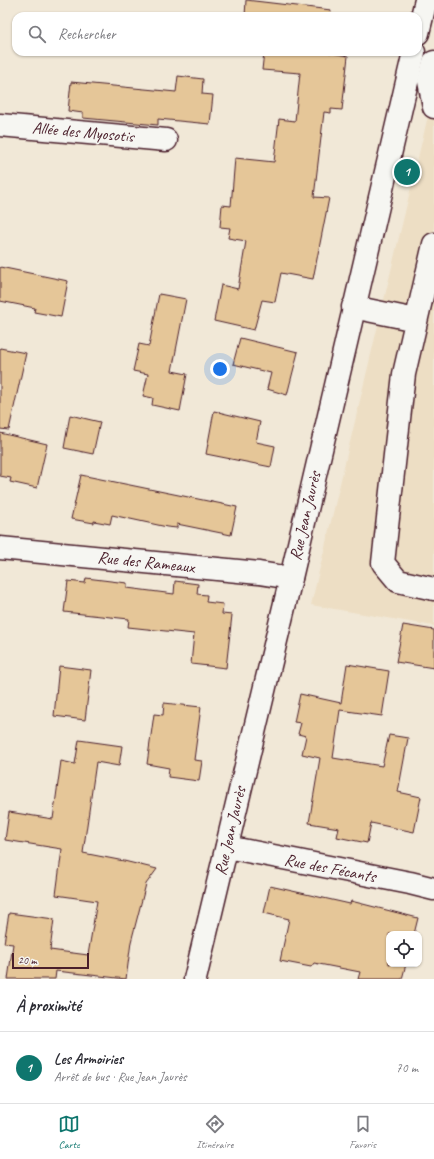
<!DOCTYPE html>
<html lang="fr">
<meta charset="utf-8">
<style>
:root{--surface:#fff;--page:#f7f7f7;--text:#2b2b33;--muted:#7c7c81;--line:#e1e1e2;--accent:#0f766e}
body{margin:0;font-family:Caveat,sans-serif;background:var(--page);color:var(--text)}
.controls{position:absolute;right:12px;bottom:12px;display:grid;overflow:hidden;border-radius:8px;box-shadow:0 1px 3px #0004}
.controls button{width:36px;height:36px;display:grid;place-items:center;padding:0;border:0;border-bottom:1px solid var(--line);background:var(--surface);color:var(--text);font:20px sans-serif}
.scale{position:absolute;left:12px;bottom:10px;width:77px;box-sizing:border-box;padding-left:4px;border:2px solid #4a1f2b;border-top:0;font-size:11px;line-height:14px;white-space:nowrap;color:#4a1f2b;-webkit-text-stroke:3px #f6f6f2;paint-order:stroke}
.you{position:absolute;left:220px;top:369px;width:14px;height:14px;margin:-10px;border:3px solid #fff;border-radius:50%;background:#1a73e8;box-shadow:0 0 0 6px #1a73e833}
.badge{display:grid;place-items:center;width:26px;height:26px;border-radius:50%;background:var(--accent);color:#fff;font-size:13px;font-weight:700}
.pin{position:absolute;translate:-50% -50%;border:2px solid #fff;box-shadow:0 1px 4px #0006}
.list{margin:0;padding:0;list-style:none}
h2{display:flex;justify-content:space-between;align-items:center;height:52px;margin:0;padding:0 16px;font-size:17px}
h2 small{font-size:13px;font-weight:400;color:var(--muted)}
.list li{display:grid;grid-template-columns:26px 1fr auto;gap:12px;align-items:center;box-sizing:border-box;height:72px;padding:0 16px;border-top:1px solid var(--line)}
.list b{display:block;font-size:15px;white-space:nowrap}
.list p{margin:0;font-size:13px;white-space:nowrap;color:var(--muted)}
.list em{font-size:13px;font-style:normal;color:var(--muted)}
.icon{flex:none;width:22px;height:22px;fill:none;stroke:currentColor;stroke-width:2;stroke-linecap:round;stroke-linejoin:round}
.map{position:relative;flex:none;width:434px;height:979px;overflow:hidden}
.search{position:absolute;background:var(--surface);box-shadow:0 1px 3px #0004;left:12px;right:12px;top:12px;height:44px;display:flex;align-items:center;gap:10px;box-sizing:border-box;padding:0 14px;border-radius:12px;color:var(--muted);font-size:15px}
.sheet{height:124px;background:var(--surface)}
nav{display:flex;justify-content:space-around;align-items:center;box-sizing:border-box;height:56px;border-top:1px solid var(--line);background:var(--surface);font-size:11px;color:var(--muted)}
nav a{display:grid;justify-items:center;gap:2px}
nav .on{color:var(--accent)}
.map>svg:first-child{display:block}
.built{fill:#eddec4}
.building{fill:#e5c698;stroke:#4a1f2b}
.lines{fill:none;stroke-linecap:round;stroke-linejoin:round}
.minor-casing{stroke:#4a1f2b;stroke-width:25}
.major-casing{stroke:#4a1f2b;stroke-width:25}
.minor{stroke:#f6f6f2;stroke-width:22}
.major{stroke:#f6f6f2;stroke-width:22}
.labels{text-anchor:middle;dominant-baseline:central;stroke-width:3;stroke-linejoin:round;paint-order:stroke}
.street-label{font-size:17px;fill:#4a1f2b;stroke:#f6f6f2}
</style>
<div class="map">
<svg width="434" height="979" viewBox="0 0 434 979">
<rect width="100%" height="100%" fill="#f1e8d7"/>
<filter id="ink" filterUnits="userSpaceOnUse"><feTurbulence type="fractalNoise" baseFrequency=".025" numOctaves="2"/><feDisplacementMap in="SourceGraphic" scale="8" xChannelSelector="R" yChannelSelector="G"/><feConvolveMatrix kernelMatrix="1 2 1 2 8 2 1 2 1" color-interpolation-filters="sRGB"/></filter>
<g filter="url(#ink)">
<path class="built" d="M 434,91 L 434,626 L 311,605 Z"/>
<path class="building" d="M 246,0 L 331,10 L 330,16 L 245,16 Z
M 264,52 L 326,52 L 348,56 L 342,110 L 331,109 L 331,113 L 324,112 L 314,197 L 329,198 L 313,279 L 281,273 L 275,302 L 262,300 L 254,330 L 214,321 L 221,285 L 238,289 L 246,241 L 228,238 L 230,228 L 220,227 L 222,205 L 231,206 L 235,158 L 274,162 L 279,119 L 295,121 L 300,73 L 262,70 Z
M 178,76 L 203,79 L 202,94 L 213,95 L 210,124 L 158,119 L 158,125 L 83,118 L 83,113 L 68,111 L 71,82 L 176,92 Z
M 0,267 L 68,281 L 61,317 L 34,312 L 35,308 L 0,301 Z
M 159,294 L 186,299 L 172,371 L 187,374 L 180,411 L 152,405 L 153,398 L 143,396 L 148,374 L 133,371 L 139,344 L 149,346 Z
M 240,338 L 298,352 L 287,395 L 267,389 L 271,373 L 233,364 Z
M 0,348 L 26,353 L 9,430 L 0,429 Z
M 214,411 L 260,422 L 256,442 L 275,446 L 271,467 L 206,454 Z
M 70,415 L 100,422 L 93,454 L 64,448 Z
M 0,433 L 47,444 L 37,488 L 10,482 L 11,478 L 0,476 Z
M 81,475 L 237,507 L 231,535 L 177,524 L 177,528 L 167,527 L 112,515 L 110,524 L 94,521 L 94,523 L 71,519 Z
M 86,578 L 127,583 L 127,588 L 174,594 L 175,581 L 198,584 L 197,594 L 207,595 L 206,602 L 223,604 L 222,614 L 232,615 L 226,668 L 191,664 L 194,634 L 128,627 L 129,619 L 64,612 L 68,581 L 85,583 Z
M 403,625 L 434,630 L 434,668 L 396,662 Z
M 347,664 L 389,671 L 382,716 L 340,710 L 333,758 L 382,766 L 389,735 L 408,738 L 398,792 L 421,797 L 414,832 L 371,823 L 367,843 L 337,837 L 339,828 L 309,823 L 320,758 L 302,754 L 306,736 L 298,734 L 301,723 L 294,722 L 300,694 L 341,703 Z
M 59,666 L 91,670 L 85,720 L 54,716 Z
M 164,703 L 201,707 L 194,760 L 202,761 L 199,781 L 168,777 L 169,768 L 147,764 L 154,714 L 163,715 Z
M 79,740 L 122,746 L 119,766 L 96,762 L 83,853 L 124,861 L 157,869 L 146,884 L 131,942 L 126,979 L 56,971 L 55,979 L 8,979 L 13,944 L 4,943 L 9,913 L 54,919 L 50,950 L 88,955 L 97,901 L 56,895 L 62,849 L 5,840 L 9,812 L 53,819 L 61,761 L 75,764 Z
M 270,886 L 350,904 L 351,901 L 418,918 L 414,934 L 389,934 L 389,964 L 406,964 L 402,979 L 358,979 L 360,972 L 314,963 L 311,967 L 280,961 L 289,919 L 264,913 Z"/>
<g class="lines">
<g class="minor-casing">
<path id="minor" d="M 434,62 L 429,81 L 434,107
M 0,125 L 166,140
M 434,244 L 404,374 L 383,563 L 398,581 L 434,589
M 353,307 L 416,320
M 0,548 L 259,573 L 291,578
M 227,847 L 410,883 L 434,889"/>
</g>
<g class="major-casing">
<path id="major" d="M 418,33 L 426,0
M 195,979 L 291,578 L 414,52"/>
</g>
<use href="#minor" class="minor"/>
<use href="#major" class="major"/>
</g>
</g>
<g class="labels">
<g class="street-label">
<text transform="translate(83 132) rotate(5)">Allée des Myosotis</text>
<text transform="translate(305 516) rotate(-77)">Rue Jean Jaurès</text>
<text transform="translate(146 562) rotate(6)">Rue des Rameaux</text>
<text transform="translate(230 831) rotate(-77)">Rue Jean Jaurès</text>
<text transform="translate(330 868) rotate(11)">Rue des Fécants</text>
</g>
</g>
</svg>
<div class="controls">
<button><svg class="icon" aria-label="locate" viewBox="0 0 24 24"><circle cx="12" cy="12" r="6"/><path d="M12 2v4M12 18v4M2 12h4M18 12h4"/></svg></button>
</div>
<div class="scale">20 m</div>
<div class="you"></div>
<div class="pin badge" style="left:407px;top:172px">1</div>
<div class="search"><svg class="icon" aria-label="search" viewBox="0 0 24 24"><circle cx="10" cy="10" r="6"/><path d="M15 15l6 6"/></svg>Rechercher</div>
</div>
<section class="sheet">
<h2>À proximité<small></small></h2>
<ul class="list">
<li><span class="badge">1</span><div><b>Les Armoiries</b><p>Arrêt de bus · Rue Jean Jaurès</p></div><em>70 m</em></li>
</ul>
</section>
<nav>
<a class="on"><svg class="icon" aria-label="map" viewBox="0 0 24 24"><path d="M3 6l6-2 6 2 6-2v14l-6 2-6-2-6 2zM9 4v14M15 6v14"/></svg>Carte</a>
<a><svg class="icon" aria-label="directions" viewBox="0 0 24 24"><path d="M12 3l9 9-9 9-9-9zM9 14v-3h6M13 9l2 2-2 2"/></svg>Itinéraire</a>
<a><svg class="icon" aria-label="saved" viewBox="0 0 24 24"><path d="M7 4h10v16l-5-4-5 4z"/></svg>Favoris</a>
</nav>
